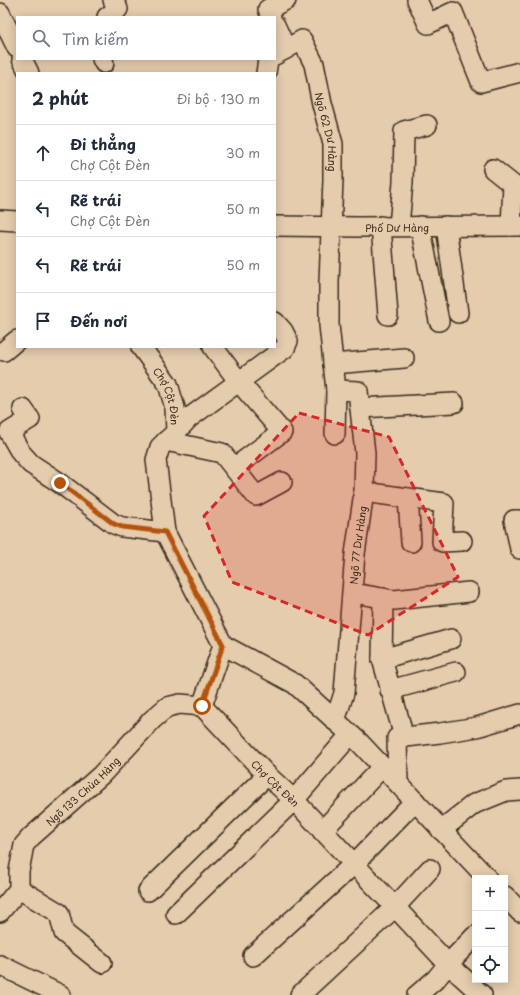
<!DOCTYPE html>
<html lang="vi">
<meta charset="utf-8">
<style>
:root{--surface:#fff;--page:#f2f2f3;--text:#1f2937;--muted:#747a83;--line:#e0e1e3}
body{margin:0;font-family:"Playpen Sans",sans-serif;background:var(--page);color:var(--text)}
.controls{position:absolute;right:12px;bottom:12px;display:grid;overflow:hidden;border-radius:0px;box-shadow:0 2px 10px #0003}
.controls button{width:36px;height:36px;display:grid;place-items:center;padding:0;border:0;border-bottom:1px solid var(--line);background:var(--surface);color:var(--text);font:20px sans-serif}
.stop{position:absolute;width:12px;height:12px;margin:-9px;border:3px solid #b45309;border-radius:50%;background:#fff}
.stop.end{background:#b45309;border-color:#fff;box-shadow:0 1px 4px #0008}
.list{margin:0;padding:0;list-style:none}
h2{display:flex;justify-content:space-between;align-items:center;height:52px;margin:0;padding:0 16px;font-size:17px}
h2 small{font-size:13px;font-weight:400;color:var(--muted)}
.list li{display:grid;grid-template-columns:26px 1fr auto;gap:12px;align-items:center;box-sizing:border-box;height:56px;padding:0 16px;border-top:1px solid var(--line)}
.list b{display:block;font-size:15px;white-space:nowrap}
.list p{margin:0;font-size:13px;white-space:nowrap;color:var(--muted)}
.list em{font-size:13px;font-style:normal;color:var(--muted)}
.icon{flex:none;width:22px;height:22px;fill:none;stroke:currentColor;stroke-width:2;stroke-linecap:round;stroke-linejoin:round}
.map{position:relative;flex:none;width:520px;height:995px;overflow:hidden}
.search{position:absolute;background:var(--surface);box-shadow:0 2px 10px #0003;left:16px;top:16px;width:260px;height:44px;display:flex;align-items:center;gap:10px;box-sizing:border-box;padding:0 14px;border-radius:0px;color:var(--muted);font-size:15px}
.panel{position:absolute;background:var(--surface);box-shadow:0 2px 10px #0003;left:16px;top:72px;width:260px;height:276px;border-radius:0px}
.map>svg:first-child{display:block}
.lines{fill:none;stroke-linecap:round;stroke-linejoin:round}
.minor-casing{stroke:#3b2a1e;stroke-width:22}
.minor{stroke:#e4ccad;stroke-width:19}
.route{stroke:#b45309;stroke-width:5}
.marked{fill:#d62828;fill-opacity:0.2;stroke:#d62828;stroke-width:3;stroke-dasharray:8 5;stroke-linejoin:round}
.labels{text-anchor:middle;dominant-baseline:central;stroke-width:3;stroke-linejoin:round;paint-order:stroke}
.street-label{font-size:10px;fill:#3b2a1e;stroke:#e4ccad}
</style>
<div class="map">
<svg width="520" height="995" viewBox="0 0 520 995">
<rect width="100%" height="100%" fill="#e4ccad"/>
<filter id="ink" filterUnits="userSpaceOnUse"><feTurbulence type="fractalNoise" baseFrequency=".025" numOctaves="2"/><feDisplacementMap in="SourceGraphic" scale="8" xChannelSelector="R" yChannelSelector="G"/><feConvolveMatrix kernelMatrix="1 2 1 2 8 2 1 2 1" color-interpolation-filters="sRGB"/></filter>
<g filter="url(#ink)">
<g class="lines">
<g class="minor-casing">
<g id="minor">
<path d="M 417,0 L 428,24 L 453,12 L 481,82 L 520,72"/>
<path d="M 0,13 L 17,48"/>
<path d="M 107,17 L 118,9 L 113,0"/>
<path d="M 271,17 L 268,9 L 286,0"/>
<path d="M 275,25 L 286,49"/>
<path id="s1" d="M 275,55 L 302,40 L 314,64 L 322,104 L 333,144 L 333,180 L 329,282 L 329,325 L 336,390 L 335,434"/>
<path d="M 22,59 L 29,73"/>
<path d="M 102,59 L 104,63"/>
<path d="M 266,73 L 268,60 L 269,59"/>
<path d="M 493,169 L 513,185 L 511,226"/>
<path d="M 0,220 L 17,221"/>
<path id="s2" d="M 275,226 L 359,227 L 520,226"/>
<path d="M 381,226 L 388,315"/>
<path d="M 399,226 L 403,182 L 404,131 L 427,125"/>
<path d="M 420,226 L 439,321"/>
<path d="M 446,226 L 458,313"/>
<path id="s3" d="M 141,347 L 168,384 L 175,408 L 176,432 L 160,447 L 156,460 L 165,532 L 223,645 L 295,684 L 360,743 L 487,878"/>
<path d="M 213,347 L 239,382 L 282,432 L 234,468"/>
<path d="M 4,351 L 17,340"/>
<path d="M 333,364 L 404,358"/>
<path d="M 360,408 L 454,403"/>
<path d="M 23,409 L 30,419 L 9,432 L 21,453 L 31,464 L 60,483 L 114,524 L 122,527 L 165,532"/>
<path d="M 176,432 L 189,418 L 285,348 L 288,341 L 283,331 L 275,322"/>
<path d="M 166,441 L 222,453 L 256,496 L 282,482"/>
<path d="M 364,492 L 444,503 L 442,542 L 462,541"/>
<path d="M 408,498 L 411,542"/>
<path d="M 520,520 L 514,520 L 520,549"/>
<path d="M 353,593 L 394,600 L 469,592"/>
<path d="M 383,598 L 382,659 L 401,726"/>
<path id="s4" d="M 223,645 L 202,706 L 267,775 L 294,800 L 354,864 L 395,907 L 448,964 L 482,995"/>
<path d="M 382,659 L 451,639"/>
<path d="M 390,690 L 456,672"/>
<path id="s5" d="M 335,721 L 344,693 L 355,554 L 364,492 L 365,453 L 358,391 L 336,390"/>
<path d="M 398,783 L 397,738 L 440,733 L 477,727 L 520,714"/>
<path d="M 441,830 L 474,804 L 506,791 L 520,790"/>
<path d="M 322,831 L 382,767"/>
<path d="M 19,889 L 59,913 L 64,933 L 102,963"/>
<path d="M 148,891 L 267,775"/>
<path d="M 505,896 L 520,912"/>
<path id="s6" d="M 0,912 L 19,889 L 19,871 L 24,845 L 31,837 L 101,775 L 152,720 L 167,707 L 180,704 L 202,706"/>
<path d="M 176,914 L 294,800 L 350,735"/>
<path d="M 253,956 L 354,864 L 415,801"/>
<path d="M 0,965 L 61,995"/>
<path d="M 300,995 L 395,907 L 430,869"/>
<path d="M 417,995 L 436,979 L 448,964 L 475,936"/>
</g>
</g>
<use href="#minor" class="minor"/>
</g>
</g>
<g class="lines" filter="url(#ink)">
<path class="route" d="M 60,483 L 114,524 L 122,527 L 165,532 L 223,645 L 202,706"/>
</g>
<path class="marked" d="M 299,413 L 389,437 L 458,577 L 368,635 L 232,582 L 204,516 Z"/>
<g class="labels">
<g class="street-label">
<text stroke="none"><textPath href="#s1" startOffset="127">Ngõ 62 Dư Hàng</textPath></text>
<text stroke="none"><textPath href="#s2" startOffset="122">Phố Dư Hàng</textPath></text>
<text stroke="none"><textPath href="#s3" startOffset="57">Chợ Cột Đèn</textPath></text>
<text stroke="none"><textPath href="#s5" startOffset="178">Ngõ 77 Dư Hàng</textPath></text>
<text stroke="none"><textPath href="#s4" startOffset="171">Chợ Cột Đèn</textPath></text>
<text stroke="none"><textPath href="#s6" startOffset="154">Ngõ 133 Chùa Hàng</textPath></text>
</g>
</g>
</svg>
<div class="controls">
<button>+</button>
<button>−</button>
<button><svg class="icon" aria-label="locate" viewBox="0 0 24 24"><circle cx="12" cy="12" r="6"/><path d="M12 2v4M12 18v4M2 12h4M18 12h4"/></svg></button>
</div>
<div class="stop" style="left:202px;top:706px"></div>
<div class="stop end" style="left:60px;top:483px"></div>
<div class="search"><svg class="icon" aria-label="search" viewBox="0 0 24 24"><circle cx="10" cy="10" r="6"/><path d="M15 15l6 6"/></svg>Tìm kiếm</div>
<section class="panel">
<h2>2 phút<small>Đi bộ · 130 m</small></h2>
<ul class="list">
<li><svg class="icon" aria-label="ahead" viewBox="0 0 24 24"><path d="M12 20V5M6 11l6-6 6 6"/></svg><div><b>Đi thẳng</b><p>Chợ Cột Đèn</p></div><em>30 m</em></li>
<li><svg class="icon" aria-label="left" viewBox="0 0 24 24"><path d="M17 20v-9H6M10 6l-5 5 5 5"/></svg><div><b>Rẽ trái</b><p>Chợ Cột Đèn</p></div><em>50 m</em></li>
<li><svg class="icon" aria-label="left" viewBox="0 0 24 24"><path d="M17 20v-9H6M10 6l-5 5 5 5"/></svg><div><b>Rẽ trái</b></div><em>50 m</em></li>
<li><svg class="icon" aria-label="arrive" viewBox="0 0 24 24"><path d="M6 21V4h12l-3 4 3 4H6"/></svg><div><b>Đến nơi</b></div></li>
</ul>
</section>
</div>
